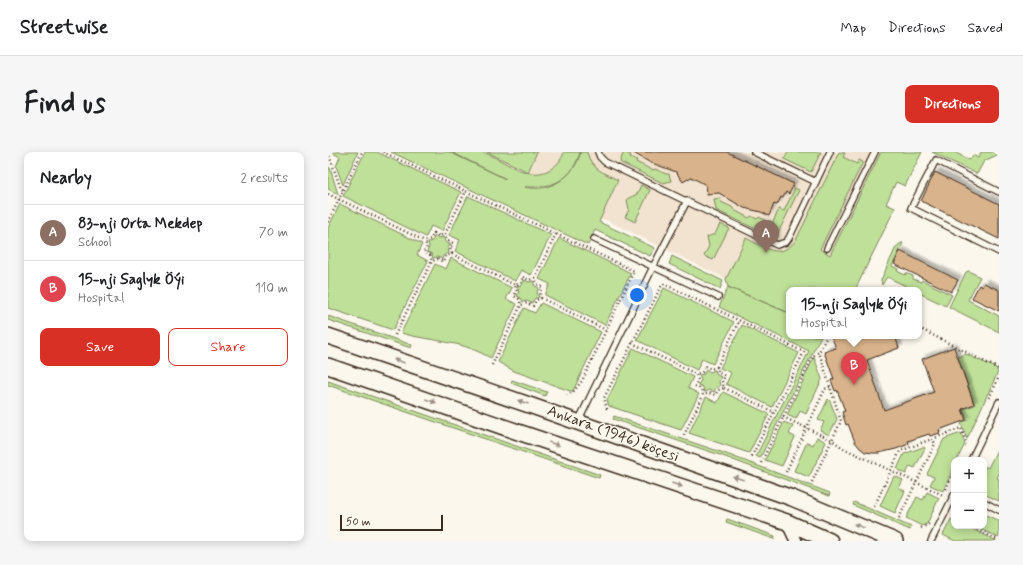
<!DOCTYPE html>
<meta charset="utf-8">
<style>
:root{--surface:#fff;--page:#f6f6f6;--text:#202124;--muted:#757577;--line:#e0e0e0;--accent:#d93025}
body{margin:0;font-family:Mynerve,sans-serif;background:var(--page);color:var(--text)}
.controls{position:absolute;right:12px;bottom:12px;display:grid;overflow:hidden;border-radius:8px;box-shadow:0 2px 10px #0003}
.controls button{width:36px;height:36px;display:grid;place-items:center;padding:0;border:0;border-bottom:1px solid var(--line);background:var(--surface);color:var(--text);font:20px sans-serif}
.scale{position:absolute;left:12px;bottom:10px;width:103px;box-sizing:border-box;padding-left:4px;border:2px solid #3b2a1e;border-top:0;font-size:11px;line-height:14px;white-space:nowrap;color:#3b2a1e;-webkit-text-stroke:3px #fbf7ec;paint-order:stroke}
.you{position:absolute;left:309px;top:143px;width:14px;height:14px;margin:-10px;border:3px solid #fff;border-radius:50%;background:#1a73e8;box-shadow:0 0 0 6px #1a73e833}
.badge{display:grid;place-items:center;width:26px;height:26px;border-radius:50%;background:var(--accent);color:#fff;font-size:13px;font-weight:700}
.pin{position:absolute;translate:-50% -33px;filter:drop-shadow(0 1px 2px #0008)}
.pin::after{content:'';position:absolute;top:21px;width:14px;height:12px;background:inherit;clip-path:polygon(0 0,100% 0,50% 100%)}
.popup{position:absolute;left:458px;top:135px;width:136px;height:52px;box-sizing:border-box;display:grid;place-content:center;border-radius:8px;background:var(--surface);filter:drop-shadow(0 1px 3px #0005);font-size:13px;white-space:nowrap;color:var(--muted)}
.popup b{font-size:15px;color:var(--text)}
.popup::after{content:'';position:absolute;left:50%;top:100%;margin-left:-8px;border:8px solid transparent;border-top-color:var(--surface)}
.list{margin:0;padding:0;list-style:none}
h2{display:flex;justify-content:space-between;align-items:center;height:52px;margin:0;padding:0 16px;font-size:17px}
h2 small{font-size:13px;font-weight:400;color:var(--muted)}
.list li{display:grid;grid-template-columns:26px 1fr auto;gap:12px;align-items:center;box-sizing:border-box;height:56px;padding:0 16px;border-top:1px solid var(--line)}
.list b{display:block;font-size:15px;white-space:nowrap}
.list p{margin:0;font-size:13px;white-space:nowrap;color:var(--muted)}
.list em{font-size:13px;font-style:normal;color:var(--muted)}
.actions{display:flex;gap:8px;padding:12px 16px}
.actions a{flex:1;padding:9px 0;border:1px solid var(--accent);border-radius:8px;text-align:center;font-size:14px;color:var(--accent)}
.actions .main{background:var(--accent);color:#fff}
.map{position:relative;flex:none;width:671px;height:389px;overflow:hidden;border-radius:8px}
header{display:flex;align-items:center;gap:24px;box-sizing:border-box;height:56px;padding:0 20px;background:var(--surface);border-bottom:1px solid var(--line)}
header strong{font-size:19px}
nav{display:flex;gap:22px;margin-inline-start:auto;font-size:14px}
.intro{display:flex;align-items:center;justify-content:space-between;box-sizing:border-box;height:96px;padding:0 24px}
h1{margin:0;font-size:28px}
.button{padding:10px 18px;border-radius:8px;background:var(--accent);color:#fff;font-size:14px;font-weight:700}
main{display:flex;gap:24px;padding:0 24px}
aside{flex:1;background:var(--surface);border-radius:8px;box-shadow:0 2px 10px #0003}
.map>svg:first-child{display:block}
.built{fill:#f1e3cf}
.green{fill:#bfe099;stroke:#7d855c}
.building{fill:#d9b38b;stroke:#3b2a1e;filter:url(#shadow)}
.lines{fill:none;stroke-linecap:round;stroke-linejoin:round}
.lane-casing{stroke:#3b2a1e;stroke-width:8}
.street-casing{stroke:#3b2a1e;stroke-width:14}
.secondary-casing{stroke:#3b2a1e;stroke-width:18}
.path{stroke:#3b2a1e;stroke-width:2.5;stroke-dasharray:1 3;stroke-linecap:butt}
.lane{stroke:#fbf7ec;stroke-width:5.5}
.street{stroke:#fbf7ec;stroke-width:11}
.secondary{stroke:#fbf7ec;stroke-width:15}
.oneway{fill:#9b9085}
.labels{text-anchor:middle;dominant-baseline:central;stroke-width:3;stroke-linejoin:round;paint-order:stroke}
.street-label{font-size:15px;fill:#3b2a1e;stroke:#fbf7ec}
</style>
<header>
<strong>Streetwise</strong>
<nav><a>Map</a><a>Directions</a><a>Saved</a></nav>
</header>
<div class="intro"><h1>Find us</h1><a class="button">Directions</a></div>
<main>
<aside>
<h2>Nearby<small>2 results</small></h2>
<ul class="list">
<li><span class="badge" style="background:#8d6e63">A</span><div><b>83-nji Orta Mekdep</b><p>School</p></div><em>70 m</em></li>
<li><span class="badge" style="background:#e0444e">B</span><div><b>15-nji Saglyk Öýi</b><p>Hospital</p></div><em>110 m</em></li>
</ul>
<div class="actions"><a class="main">Save</a><a>Share</a></div>
</aside>
<div class="map">
<svg width="671" height="389" viewBox="0 0 671 389">
<defs>
<filter id="shadow"><feDropShadow dx="3.5" dy="-3.5" stdDeviation="1" flood-color="#0004"/></filter>
</defs>
<rect width="100%" height="100%" fill="#fbf7ec"/>
<filter id="ink" filterUnits="userSpaceOnUse"><feTurbulence type="fractalNoise" baseFrequency=".025" numOctaves="2"/><feDisplacementMap in="SourceGraphic" scale="8" xChannelSelector="R" yChannelSelector="G"/><feConvolveMatrix kernelMatrix="1 2 1 2 8 2 1 2 1" color-interpolation-filters="sRGB"/></filter>
<g filter="url(#ink)">
<path class="built" d="M 82,0 L 580,0 L 512,138 L 461,138 L 461,161 L 400,135 L 398,127 L 276,67 L 259,75 Z"/>
<path class="green" d="M 3,0 L 30,0 L 15,33 L 8,14 L 12,5 Z
M 37,0 L 49,0 L 133,40 L 114,79 L 103,74 L 98,85 L 15,44 Z
M 63,0 L 121,0 L 178,27 L 123,0 C 133,0 144,0 154,0 C 158,1 162,3 166,5 C 182,13 202,28 221,18 C 228,14 234,8 236,0 L 252,0 C 244,29 224,36 197,35 C 222,41 246,25 253,0 L 259,0 C 263,17 276,21 290,28 L 271,70 L 327,96 L 322,104 L 267,78 L 260,93 Z
M 159,0 L 209,0 L 200,20 Z
M 296,0 L 303,3 L 302,5 L 309,8 L 308,10 L 324,18 L 327,17 L 338,22 L 341,22 L 343,29 L 335,31 L 293,11 L 292,9 Z
M 460,0 L 493,0 L 483,20 L 456,7 Z
M 511,0 L 517,1 L 515,5 L 529,12 L 531,8 L 535,10 L 492,97 L 502,103 L 553,0 L 594,0 L 577,34 L 568,30 L 558,52 L 567,56 L 527,138 L 461,138 L 461,161 L 400,135 L 398,127 L 418,86 C 436,95 452,109 468,88 Z
M 604,0 L 626,0 L 642,8 L 645,3 L 650,6 L 653,0 L 671,0 L 671,2 L 656,9 L 649,22 Z
M 0,15 L 2,16 L 10,42 L 0,37 Z
M 313,33 L 322,38 L 307,70 L 297,65 L 301,58 L 299,47 L 309,42 Z
M 467,36 L 471,38 L 449,83 L 445,84 L 436,80 L 441,69 L 445,70 L 451,57 L 456,59 Z
M 140,44 L 223,83 L 203,123 L 193,118 L 187,129 L 127,99 L 132,88 L 121,83 Z
M 392,46 L 393,50 L 404,55 L 406,58 L 421,66 L 423,64 L 429,67 L 431,65 L 437,68 L 433,78 L 430,78 L 388,58 L 386,47 Z
M 12,52 L 94,92 L 89,103 L 100,109 L 65,178 L 0,156 L 0,76 Z
M 392,72 L 401,76 L 385,108 L 376,104 L 381,94 L 379,85 L 387,82 Z
M 107,84 L 111,86 L 116,85 L 117,90 L 122,92 L 120,96 L 121,101 L 116,103 L 114,107 L 110,105 L 105,106 L 104,102 L 99,100 L 101,95 L 100,90 L 104,89 Z
M 231,86 L 303,121 L 277,173 L 217,143 L 222,132 L 211,127 Z
M 573,91 L 575,91 L 564,114 L 570,117 L 569,119 L 577,123 L 578,121 L 585,124 L 585,127 L 593,130 L 594,128 L 624,143 L 618,154 L 591,141 L 591,138 L 586,138 L 559,125 L 554,133 L 553,128 L 568,95 Z
M 344,104 L 395,129 L 392,137 L 341,112 Z
M 123,106 L 184,136 L 178,147 L 189,152 L 163,206 C 150,199 136,193 122,191 C 106,187 89,186 73,181 L 107,112 L 118,117 Z
M 641,119 L 652,125 L 640,148 L 671,164 L 671,180 L 621,155 L 638,120 Z
M 196,128 L 201,130 L 205,129 L 207,134 L 211,136 L 209,140 L 211,145 L 206,147 L 204,151 L 199,149 L 195,150 L 193,146 L 189,144 L 191,139 L 189,134 L 194,133 Z
M 400,135 L 461,161 L 461,184 L 493,184 L 432,306 L 428,304 L 481,199 L 391,155 Z
M 336,136 L 406,170 L 385,212 L 374,207 L 369,218 L 309,188 Z
M 213,151 L 273,180 L 245,239 L 242,239 L 186,219 L 170,210 L 196,156 L 207,161 Z
M 0,164 L 84,193 L 83,196 L 0,168 Z
M 414,173 L 471,201 L 444,255 L 398,232 L 403,221 L 392,216 Z
M 305,196 L 365,225 L 360,236 L 371,242 L 353,278 L 281,254 L 279,248 Z
M 638,202 L 668,216 L 670,220 L 639,287 L 633,271 L 639,268 L 635,257 L 647,253 L 630,205 Z
M 486,205 L 494,227 L 478,262 L 472,259 L 468,267 L 459,263 Z
M 378,217 L 382,220 L 387,218 L 389,223 L 393,225 L 391,229 L 392,234 L 388,236 L 386,240 L 381,238 L 376,240 L 375,235 L 370,233 L 373,228 L 371,223 L 376,222 Z
M 184,228 L 219,240 L 217,244 L 183,231 Z
M 0,229 L 272,323 L 271,326 L 0,233 Z
M 395,240 L 441,262 L 421,301 L 361,281 L 378,245 L 389,251 Z
M 500,247 L 502,249 L 509,267 L 501,283 L 492,278 L 496,270 L 490,268 Z
M 286,264 L 393,300 L 502,341 L 501,344 L 392,303 L 285,267 Z
M 456,270 L 465,274 L 461,282 L 467,285 L 454,314 L 437,308 Z
M 633,281 L 637,292 L 629,308 L 626,308 L 626,315 L 615,339 L 602,333 L 606,325 L 599,322 L 616,287 Z
M 489,285 L 498,290 L 481,325 L 466,319 L 479,290 L 485,293 Z
M 671,294 L 671,322 L 669,326 L 671,327 L 671,349 L 656,342 L 656,314 L 660,316 Z
M 595,295 L 597,296 L 587,316 L 582,314 L 578,322 L 569,317 L 576,302 Z
M 566,324 L 575,328 L 571,336 L 577,339 L 567,361 L 552,354 Z
M 599,340 L 611,346 L 599,372 L 594,374 L 578,366 L 589,345 L 595,348 Z
M 526,350 L 583,375 L 582,378 L 525,353 Z
M 656,362 L 671,369 L 671,386 L 646,374 L 656,374 Z
M 399,367 L 447,384 L 446,387 L 398,370 Z
M 623,367 L 626,368 L 626,374 L 638,374 L 669,389 L 627,389 L 615,383 Z"/>
<path class="building" d="M 304,0 L 399,0 L 466,32 L 461,42 L 458,40 L 455,46 L 453,45 L 449,53 L 446,52 L 441,64 L 433,60 L 416,56 L 391,41 L 379,42 L 378,33 L 363,25 L 355,30 L 348,20 L 321,10 Z
M 607,20 L 671,52 L 671,87 L 593,49 Z
M 572,99 L 630,128 L 623,140 L 566,112 Z
M 656,131 L 671,138 L 671,159 L 644,146 L 651,133 L 654,135 Z
M 503,184 L 567,184 L 571,196 L 539,208 L 556,258 L 606,240 L 594,207 L 626,195 L 646,252 L 634,257 L 638,268 L 611,278 L 612,281 L 602,284 L 601,282 L 580,289 L 581,292 L 568,297 L 551,301 L 544,301 L 537,300 L 532,296 L 527,290 L 520,272 L 518,273 L 514,260 L 517,259 L 509,238 L 507,239 L 503,228 L 506,227 L 496,200 L 508,196 Z"/>
<g class="lines">
<g class="lane-casing">
<path id="lane" d="M 270,0 L 272,5 L 277,10 L 449,93 L 458,90 L 461,86 L 502,0
M 426,0 L 488,30
M 671,40 L 608,8 L 583,56 L 671,100
M 266,87 L 390,145
M 499,96 L 547,0
M 250,270 L 325,115 L 359,49
M 643,308 L 671,250
M 656,350 L 671,358
M 603,389 L 626,343"/>
</g>
<g class="street-casing">
<path id="street" d="M 459,370 L 468,389"/>
</g>
<g class="secondary-casing">
<path id="secondary" d="M 0,184 L 204,254 L 464,346 L 567,389
M 0,214 L 193,281 L 459,370 L 502,389"/>
</g>
<path class="path" d="M 0,0 L 13,37 L 16,38
M 55,0 L 306,119 L 254,229 L 245,240 L 239,243
M 0,42 L 97,89
M 0,70 L 34,0
M 106,81 L 111,84 L 117,82 L 119,88 L 125,91 L 122,96 L 124,102 L 118,104 L 115,110 L 110,107 L 104,109 L 102,103 L 96,100 L 99,95 L 97,89 L 103,87 Z
M 117,82 L 138,39
M 124,102 L 187,133
M 195,125 L 201,128 L 207,126 L 209,132 L 214,135 L 212,140 L 213,146 L 208,148 L 205,154 L 199,151 L 193,153 L 191,147 L 186,144 L 189,139 L 187,133 L 193,131 Z
M 207,126 L 228,82
M 213,146 L 278,178
M 591,176 L 671,217
M 67,183 L 104,109
M 304,191 L 368,222
M 164,213 L 193,153
M 377,214 L 383,217 L 389,215 L 391,221 L 397,224 L 394,229 L 396,236 L 390,238 L 387,243 L 381,241 L 375,243 L 373,237 L 367,234 L 370,228 L 368,222 L 374,220 Z
M 389,215 L 411,169
M 396,236 L 446,260
M 661,246 L 671,225
M 279,257 L 276,246 L 334,133 L 336,132 L 476,200 L 423,306
M 455,265 L 504,288 L 515,296 L 615,343
M 356,283 L 375,243
M 433,311 L 485,204 L 491,200 L 499,184
M 458,320 L 497,237 L 502,235
M 484,330 L 513,269 L 491,200
M 618,337 L 626,319
M 546,355 L 572,299 L 633,276 L 638,290 L 640,290
M 571,366 L 607,292 L 605,287
M 642,374 L 671,388
M 593,376 L 601,372"/>
<use href="#lane" class="lane"/>
<use href="#street" class="street"/>
<use href="#secondary" class="secondary"/>
</g>
<defs><path id="oneway-solid" d="M-6-.8H1V-3.2L6.5 0L1 3.2V.8H-6Z"/></defs>
<g class="oneway">
<use href="#oneway-solid" transform="translate(71 209) rotate(-161)"/>
<use href="#oneway-solid" transform="translate(103 249) rotate(19)"/>
<use href="#oneway-solid" transform="translate(195 250) rotate(-161)"/>
<use href="#oneway-solid" transform="translate(226 292) rotate(19)"/>
<use href="#oneway-solid" transform="translate(410 326) rotate(-161)"/>
<use href="#oneway-solid" transform="translate(349 333) rotate(19)"/>
<use href="#oneway-solid" transform="translate(531 374) rotate(-157)"/>
</g>
</g>
<g class="labels">
<g class="street-label">
<text transform="translate(285 282) rotate(20)">Ankara (1946) köçesi</text>
</g>
</g>
</svg>
<div class="controls">
<button>+</button>
<button>−</button>
</div>
<div class="scale">50 m</div>
<div class="you"></div>
<div class="pin badge" style="left:438px;top:101px;background:#8d6e63">A</div>
<div class="pin badge" style="left:526px;top:233px;background:#e0444e">B</div>
<div class="popup"><b>15-nji Saglyk Öýi</b>Hospital</div>
</div>
</main>
